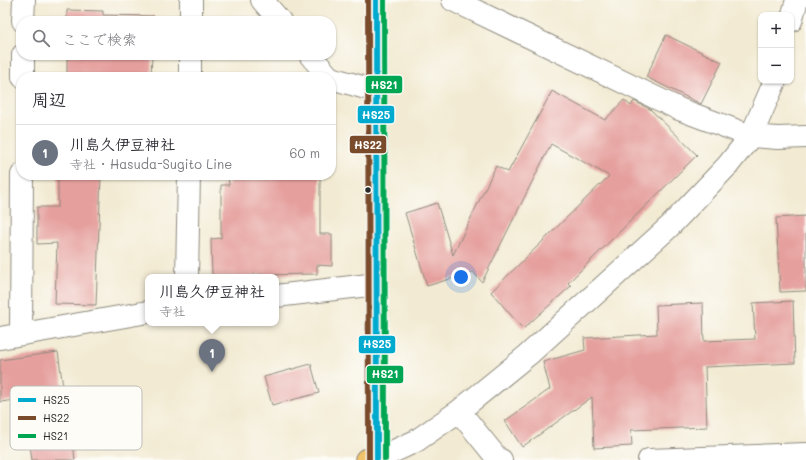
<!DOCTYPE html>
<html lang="ja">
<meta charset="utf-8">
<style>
:root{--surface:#fff;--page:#f2f2f3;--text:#2b2b33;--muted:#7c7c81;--line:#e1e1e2;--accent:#c8321e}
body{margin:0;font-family:Mali,"Klee One",sans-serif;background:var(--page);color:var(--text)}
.controls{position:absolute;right:12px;top:12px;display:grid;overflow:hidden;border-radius:8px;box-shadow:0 1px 3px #0004}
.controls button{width:36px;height:36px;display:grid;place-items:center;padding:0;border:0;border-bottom:1px solid var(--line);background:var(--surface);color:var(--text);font:20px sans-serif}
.you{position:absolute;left:461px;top:277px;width:14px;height:14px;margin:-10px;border:3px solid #fff;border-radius:50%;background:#1a73e8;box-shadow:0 0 0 6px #1a73e833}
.badge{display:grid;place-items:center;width:26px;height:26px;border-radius:50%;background:var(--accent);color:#fff;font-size:13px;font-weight:700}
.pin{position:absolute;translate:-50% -33px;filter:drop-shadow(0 1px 2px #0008)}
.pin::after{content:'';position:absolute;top:21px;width:14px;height:12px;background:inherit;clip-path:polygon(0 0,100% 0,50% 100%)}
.popup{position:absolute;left:145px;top:274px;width:134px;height:52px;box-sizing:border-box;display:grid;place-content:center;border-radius:8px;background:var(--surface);filter:drop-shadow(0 1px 3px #0005);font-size:13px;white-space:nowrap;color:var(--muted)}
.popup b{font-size:15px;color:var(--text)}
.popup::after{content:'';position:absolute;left:50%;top:100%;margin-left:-8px;border:8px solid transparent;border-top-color:var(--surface)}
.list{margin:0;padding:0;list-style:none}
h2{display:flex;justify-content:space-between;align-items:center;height:52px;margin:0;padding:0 16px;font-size:17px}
h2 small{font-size:13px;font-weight:400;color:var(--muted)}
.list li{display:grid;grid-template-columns:26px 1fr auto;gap:12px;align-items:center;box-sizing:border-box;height:56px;padding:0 16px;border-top:1px solid var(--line)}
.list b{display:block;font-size:15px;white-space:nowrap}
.list p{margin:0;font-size:13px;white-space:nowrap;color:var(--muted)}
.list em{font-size:13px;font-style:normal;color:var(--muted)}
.icon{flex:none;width:22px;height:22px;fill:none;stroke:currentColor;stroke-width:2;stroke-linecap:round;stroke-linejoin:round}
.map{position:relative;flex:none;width:806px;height:460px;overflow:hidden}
.search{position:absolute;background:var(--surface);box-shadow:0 1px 3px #0004;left:16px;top:16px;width:320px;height:44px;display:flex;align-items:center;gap:10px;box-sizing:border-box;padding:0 14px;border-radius:16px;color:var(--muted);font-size:15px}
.panel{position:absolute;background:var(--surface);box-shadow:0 1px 3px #0004;left:16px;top:72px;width:320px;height:108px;border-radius:16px}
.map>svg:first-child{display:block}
.building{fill:#e59f9c}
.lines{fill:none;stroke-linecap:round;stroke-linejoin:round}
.minor-casing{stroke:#8e8a7e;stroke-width:24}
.major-casing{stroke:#8e8a7e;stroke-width:24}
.minor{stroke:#fff;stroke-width:22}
.major{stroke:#f1c36a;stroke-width:22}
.bus-1-casing{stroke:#fdfcf7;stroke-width:9}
.bus-2-casing{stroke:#fdfcf7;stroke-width:9}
.bus-3-casing{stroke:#fdfcf7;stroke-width:9}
.bus-1{stroke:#00a9ce;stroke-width:6}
.bus-2{stroke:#7a4b2a;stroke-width:6}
.bus-3{stroke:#00a651;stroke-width:6}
.bus-dot{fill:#2b2b2b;stroke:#fdfcf7;stroke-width:1.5}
.key{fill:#fdfcf7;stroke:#bebdba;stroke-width:1}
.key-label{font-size:11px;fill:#2b2b2b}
.line-badge{stroke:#fdfcf7;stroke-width:1.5}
.badge-label{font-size:11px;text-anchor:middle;font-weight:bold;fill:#fff}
</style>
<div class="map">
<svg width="806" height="460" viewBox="0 0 806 460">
<rect width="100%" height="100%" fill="#fdfcf7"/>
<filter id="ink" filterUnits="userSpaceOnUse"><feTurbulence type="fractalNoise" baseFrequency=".025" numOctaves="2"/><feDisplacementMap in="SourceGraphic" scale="8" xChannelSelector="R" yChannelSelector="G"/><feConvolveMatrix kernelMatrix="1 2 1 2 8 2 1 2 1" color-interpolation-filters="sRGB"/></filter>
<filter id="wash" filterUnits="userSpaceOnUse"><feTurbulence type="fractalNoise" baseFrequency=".012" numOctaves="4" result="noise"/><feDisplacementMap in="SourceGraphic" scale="16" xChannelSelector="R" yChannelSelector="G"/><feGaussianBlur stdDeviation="0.9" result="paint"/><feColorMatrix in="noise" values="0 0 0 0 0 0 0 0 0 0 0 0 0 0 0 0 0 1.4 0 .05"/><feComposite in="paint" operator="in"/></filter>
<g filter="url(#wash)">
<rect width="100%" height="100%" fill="#f2ead2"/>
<g id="blocks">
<path class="building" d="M 67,10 L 103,11 L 103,15 L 154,16 L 154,21 L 67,21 Z
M 666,35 L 722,62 L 701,104 L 646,77 Z
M 67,55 L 152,55 L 151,77 L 67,77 Z
M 552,91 L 605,120 L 624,100 L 631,106 L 634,101 L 650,109 L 697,155 L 568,283 L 571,286 L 523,329 L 491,292 L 609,176 L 551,144 L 482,282 L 473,272 L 427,286 L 405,213 L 437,203 L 453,255 L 496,166 L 508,172 Z
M 58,175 L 101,175 L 96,305 L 55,304 L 57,243 L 37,244 L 37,207 L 58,207 Z
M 228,175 L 320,175 L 320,234 L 332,234 L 332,266 L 317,265 L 317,274 L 253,275 L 253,277 L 212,277 L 211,239 L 221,238 L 221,185 L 229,185 Z
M 806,216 L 806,291 L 780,292 L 776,218 Z
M 793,301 L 795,363 L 705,367 L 707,427 L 631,430 L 632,446 L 594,448 L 592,397 L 522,447 L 505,421 L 550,389 L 543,362 L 585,350 L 584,338 L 657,334 L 656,305 L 703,303 L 704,341 L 755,339 L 753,303 Z
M 58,352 L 65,401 L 68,401 L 75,460 L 32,460 L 24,399 L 0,402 L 0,360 Z
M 311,364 L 319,393 L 272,405 L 264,377 Z"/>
</g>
</g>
<g filter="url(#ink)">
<use href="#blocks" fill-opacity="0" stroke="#8e8a7e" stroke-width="1"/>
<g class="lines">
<g class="minor-casing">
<path id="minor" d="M 262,0 L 280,21
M 453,0 L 679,109 L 751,136 L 778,138 L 806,137
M 23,21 L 24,0
M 191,21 L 191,0
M 791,21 L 797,0
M 310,55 L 329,77
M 23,77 L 23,55
M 190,77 L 190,55
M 331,78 L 376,91
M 187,277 L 189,175
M 276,296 L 377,284
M 21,334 L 22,175
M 0,338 L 148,312
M 459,411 L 497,458 L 501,460
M 377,460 L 377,459 L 416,441 L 459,411 L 529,354 L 669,227 L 728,165 L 751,136 L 775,81
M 649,460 L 806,454"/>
</g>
<g class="major-casing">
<path id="major" d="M 366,460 L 377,459 L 376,0"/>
</g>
<use href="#minor" class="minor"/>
<use href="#major" class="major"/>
<g class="bus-1-casing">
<path id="bus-1" d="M 376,0 L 377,459"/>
</g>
<g class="bus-2-casing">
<path id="bus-2" d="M 368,0 L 369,459"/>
</g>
<g class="bus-3-casing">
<path id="bus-3" d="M 384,0 L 385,459"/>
</g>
<use href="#bus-1" class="bus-1"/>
<use href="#bus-2" class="bus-2"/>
<use href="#bus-3" class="bus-3"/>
</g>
</g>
<circle class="bus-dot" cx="368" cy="190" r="3.5"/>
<rect x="10" y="386" width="132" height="64" rx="6" class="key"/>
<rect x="18" y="398" width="18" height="4" fill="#00a9ce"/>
<rect x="18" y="416" width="18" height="4" fill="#7a4b2a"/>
<rect x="18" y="434" width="18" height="4" fill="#00a651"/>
<g class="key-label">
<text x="43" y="404">HS25</text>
<text x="43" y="422">HS22</text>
<text x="43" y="440">HS21</text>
</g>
<g class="line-badge">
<rect x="365" y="75" width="38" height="19" rx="4" fill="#00a651"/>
<rect x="357" y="105" width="38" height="19" rx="4" fill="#00a9ce"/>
<rect x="349" y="135" width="38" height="19" rx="4" fill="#7a4b2a"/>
<rect x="358" y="335" width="38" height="19" rx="4" fill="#00a9ce"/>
<rect x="366" y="365" width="38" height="19" rx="4" fill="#00a651"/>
</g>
<g class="badge-label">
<text x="384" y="89">HS21</text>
<text x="376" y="119">HS25</text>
<text x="368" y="149">HS22</text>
<text x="377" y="348">HS25</text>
<text x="385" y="378">HS21</text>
</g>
</svg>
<div class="controls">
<button>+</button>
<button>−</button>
</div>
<div class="you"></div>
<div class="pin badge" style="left:212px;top:372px;background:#6b7280">1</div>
<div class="popup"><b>川島久伊豆神社</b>寺社</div>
<div class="search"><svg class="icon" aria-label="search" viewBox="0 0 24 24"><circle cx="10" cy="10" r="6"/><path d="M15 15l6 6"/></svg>ここで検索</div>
<section class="panel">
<h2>周辺<small></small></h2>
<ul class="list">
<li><span class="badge" style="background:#6b7280">1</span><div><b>川島久伊豆神社</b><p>寺社 · Hasuda-Sugito Line</p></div><em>60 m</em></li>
</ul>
</section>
</div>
